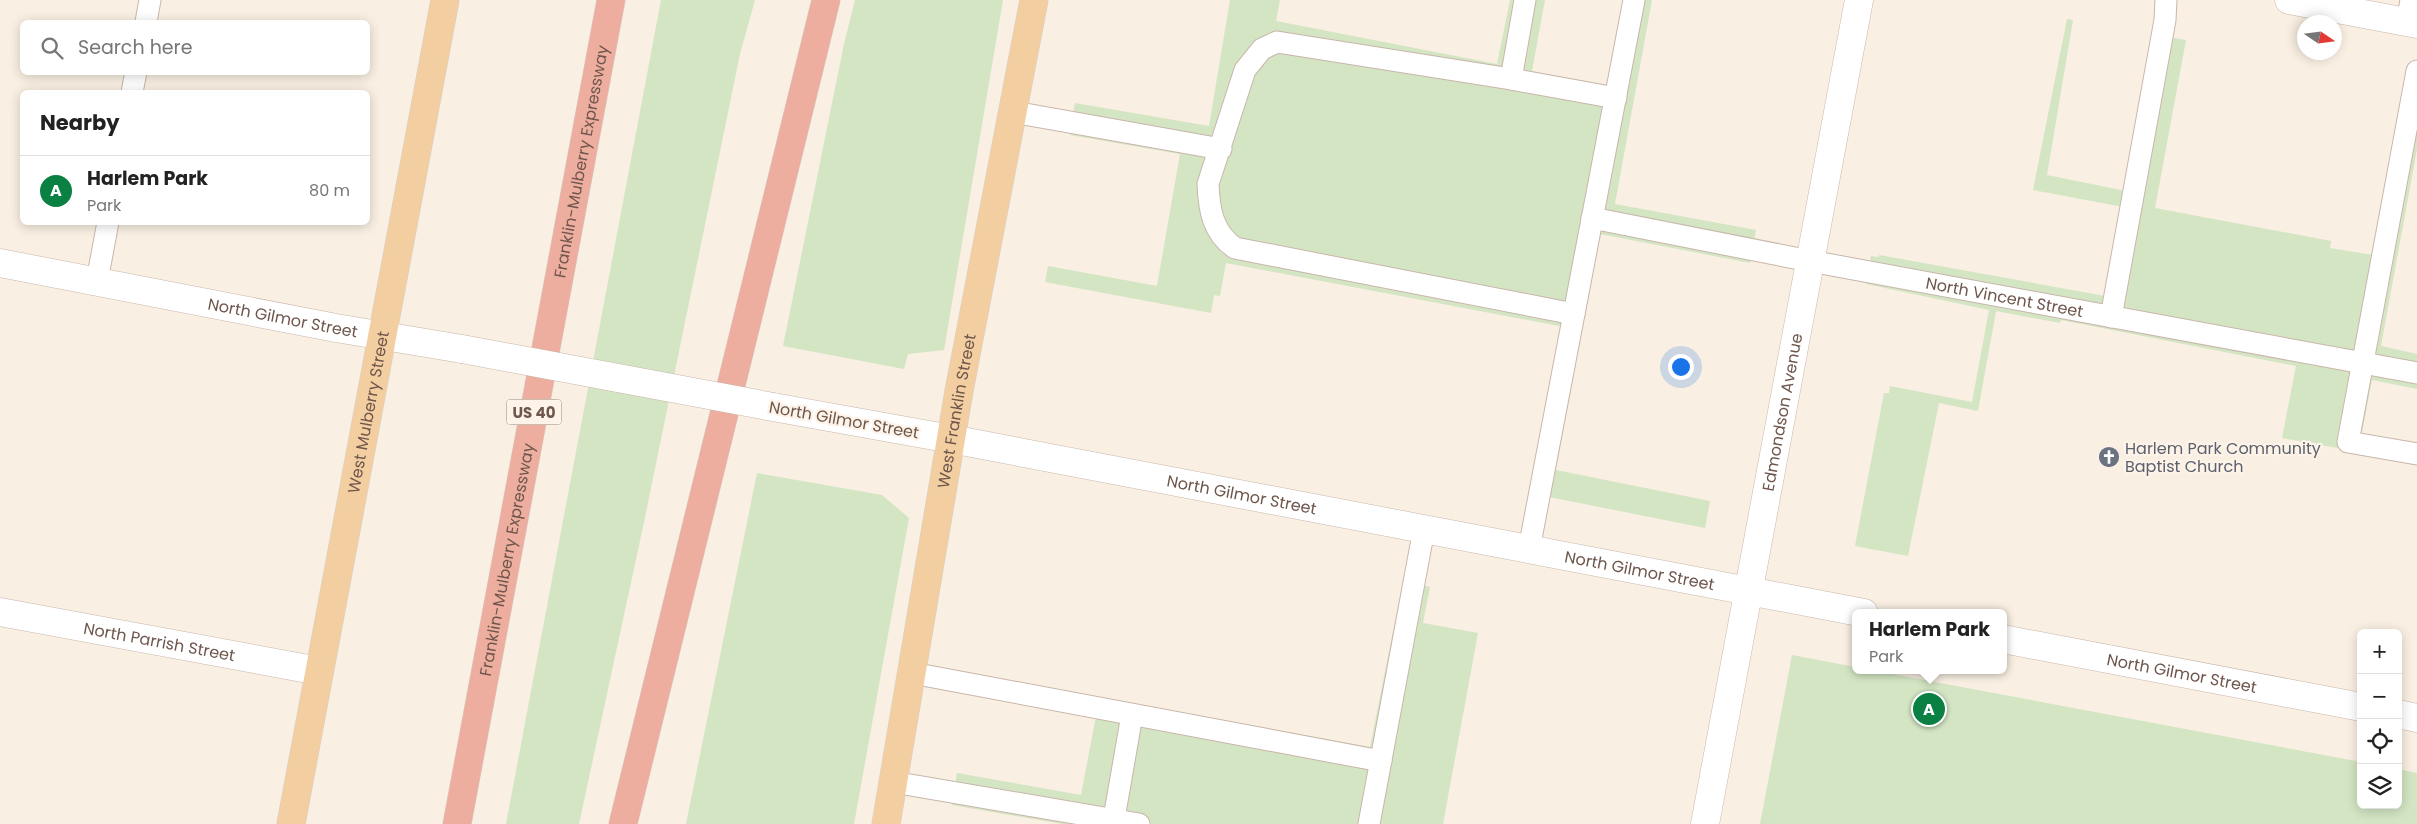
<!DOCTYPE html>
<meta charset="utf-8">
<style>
:root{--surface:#fff;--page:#f2f2f2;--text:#222;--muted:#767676;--line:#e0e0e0;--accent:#0b8043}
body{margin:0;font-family:Poppins,sans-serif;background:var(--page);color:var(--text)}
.controls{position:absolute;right:15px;bottom:15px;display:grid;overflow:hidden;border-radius:8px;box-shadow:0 2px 12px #0003}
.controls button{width:45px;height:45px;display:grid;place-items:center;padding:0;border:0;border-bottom:1px solid var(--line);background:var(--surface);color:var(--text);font:25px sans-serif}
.compass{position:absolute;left:2297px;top:15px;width:45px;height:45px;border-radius:50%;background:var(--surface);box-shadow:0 2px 12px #0003;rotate:103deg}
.you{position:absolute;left:1680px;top:366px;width:18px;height:18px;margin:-12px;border:4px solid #fff;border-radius:50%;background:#1a73e8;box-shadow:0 0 0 8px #1a73e833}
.badge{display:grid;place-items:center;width:32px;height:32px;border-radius:50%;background:var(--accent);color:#fff;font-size:16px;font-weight:700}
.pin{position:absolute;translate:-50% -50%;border:2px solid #fff;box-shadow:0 1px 5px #0006}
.popup{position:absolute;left:1852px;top:609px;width:155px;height:65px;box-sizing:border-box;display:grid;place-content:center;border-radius:8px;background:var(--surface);filter:drop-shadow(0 1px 4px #0005);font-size:16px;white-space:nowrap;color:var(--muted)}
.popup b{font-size:19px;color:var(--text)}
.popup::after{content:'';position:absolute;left:50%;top:100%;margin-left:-10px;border:10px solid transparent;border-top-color:var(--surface)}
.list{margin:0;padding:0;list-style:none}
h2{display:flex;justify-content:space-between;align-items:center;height:65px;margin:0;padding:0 20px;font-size:21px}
h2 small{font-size:16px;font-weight:400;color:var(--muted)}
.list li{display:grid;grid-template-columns:32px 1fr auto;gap:15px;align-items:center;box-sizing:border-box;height:70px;padding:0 20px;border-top:1px solid var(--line)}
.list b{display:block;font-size:19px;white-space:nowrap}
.list p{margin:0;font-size:16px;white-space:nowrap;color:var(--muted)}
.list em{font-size:16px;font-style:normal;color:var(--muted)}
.icon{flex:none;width:28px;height:28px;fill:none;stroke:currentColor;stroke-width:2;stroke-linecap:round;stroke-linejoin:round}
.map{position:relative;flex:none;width:2417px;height:824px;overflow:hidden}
.search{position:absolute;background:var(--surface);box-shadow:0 2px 12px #0003;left:20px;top:20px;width:350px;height:55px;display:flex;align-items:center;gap:12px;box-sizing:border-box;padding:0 18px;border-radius:8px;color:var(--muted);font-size:19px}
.panel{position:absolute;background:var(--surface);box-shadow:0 2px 12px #0003;left:20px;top:90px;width:350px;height:135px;border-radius:8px}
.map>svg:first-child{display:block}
.green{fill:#d3e5c3}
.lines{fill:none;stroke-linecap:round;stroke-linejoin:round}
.service-casing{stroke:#c9b6ab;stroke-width:23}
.minor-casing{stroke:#c9b6ab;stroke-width:29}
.tertiary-casing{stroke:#c9b6ab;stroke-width:29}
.secondary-casing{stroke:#ceb8ab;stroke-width:29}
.primary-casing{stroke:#d6d0cd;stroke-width:29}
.motorway-casing{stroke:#d6d0cd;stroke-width:29}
.service{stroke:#fff;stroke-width:21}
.minor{stroke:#fff;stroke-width:28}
.tertiary{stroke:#fff;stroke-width:28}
.secondary{stroke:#fff;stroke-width:28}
.primary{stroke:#f2cea1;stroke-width:28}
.motorway{stroke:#eeae9f;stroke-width:28}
.tertiary-bridge-casing{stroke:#c9b6ab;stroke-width:29;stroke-linecap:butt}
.tertiary-bridge{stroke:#fff;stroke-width:28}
.labels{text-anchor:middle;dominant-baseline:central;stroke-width:4.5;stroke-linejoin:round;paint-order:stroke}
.shield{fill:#fdf3e8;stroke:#99857b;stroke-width:1}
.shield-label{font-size:15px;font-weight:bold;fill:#6e564c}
.street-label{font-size:16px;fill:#6e564c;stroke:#fdf3e8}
.worship-label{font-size:16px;fill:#5b616d;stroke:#fdf3e8;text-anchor:start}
</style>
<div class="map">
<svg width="2417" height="824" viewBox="0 0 2417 824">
<rect width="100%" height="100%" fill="#f9efe2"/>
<path class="green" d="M 661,0 L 755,0 L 740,54 L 644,522 L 579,824 L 506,824 Z
M 855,0 L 1003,0 L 944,350 L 908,354 L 904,369 L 783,346 L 844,44 Z
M 1230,0 L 1280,0 L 1276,21 L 1497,64 L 1510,0 L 1545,0 L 1532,71 L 1617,87 L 1634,0 L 1652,0 L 1615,204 L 1756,230 L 1750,263 L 1600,234 L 1556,470 L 1710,501 L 1705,528 L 1534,494 L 1565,327 L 1226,263 L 1220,296 L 1214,295 L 1211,313 L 1045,282 L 1048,266 L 1157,286 L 1180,154 L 1070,135 L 1075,103 L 1209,126 Z
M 2067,19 L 2073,20 L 2047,175 L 2126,191 L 2157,35 L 2186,40 L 2155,208 L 2331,241 L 2330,248 L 2379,256 L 2417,84 L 2417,149 L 2381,346 L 2417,354 L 2417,389 L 2372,380 L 2362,433 L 2417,445 L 2417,462 L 2282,438 L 2296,366 L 2061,320 L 2060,323 L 1996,311 L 1978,411 L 1939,403 L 1908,556 L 1855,546 L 1884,393 L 1889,393 L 1890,386 L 1972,402 L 1989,310 L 1866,284 L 1871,256 L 1879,257 L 1879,255 L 2105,296 L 2123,207 L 2033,190 Z
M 757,473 L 882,495 L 909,518 L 854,824 L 686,824 Z
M 1403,581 L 1430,587 L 1423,623 L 1478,633 L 1443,824 L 1062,824 L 952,805 L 957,773 L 1081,795 L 1096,716 L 973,674 L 1370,747 Z
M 1792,655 L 1855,667 L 1855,670 L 1871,670 L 2361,762 L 2361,805 L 2398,805 L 2398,769 L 2417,773 L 2417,824 L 1760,824 Z"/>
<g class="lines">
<g class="service-casing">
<g id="service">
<path d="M 146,22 L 150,0"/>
<path d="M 2407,22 L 2411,0"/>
<path d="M 2417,71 L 2348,442 L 2417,454"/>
<path d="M 1511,79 L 1525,0"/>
<path d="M 132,92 L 136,72"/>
<path d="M 1013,112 L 1221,149"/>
<path id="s1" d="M 1592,218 L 1810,261 L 2417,373"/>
<path d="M 97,281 L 108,222"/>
<path d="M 1574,314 L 1235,248 C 1213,233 1209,210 1208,184 L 1245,70 L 1262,49 L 1277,42 L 1511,79 L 1616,98"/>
<path d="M 2111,317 L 2165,20 L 2166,0"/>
<path d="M 1529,549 L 1634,0"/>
<path d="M 912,673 L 1381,761"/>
<path d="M 893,782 L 1139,824"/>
<path d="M 1113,824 L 1132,715"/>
<path d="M 1369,824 L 1424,529"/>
</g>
</g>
<g class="minor-casing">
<g id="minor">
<path d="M 2289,0 L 2417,24"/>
<path id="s2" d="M 951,439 L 1864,613"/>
<path id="s3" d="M 0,612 L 319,671"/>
<path id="s4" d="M 2003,639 L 2361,707"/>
<path d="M 2398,714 L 2417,718"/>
</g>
</g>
<g class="tertiary-casing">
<g id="tertiary">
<path id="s5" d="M 0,263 L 336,328 L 462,349"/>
<path d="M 773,407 L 951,439"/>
</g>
</g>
<g class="secondary-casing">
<g id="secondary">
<path id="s6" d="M 1705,824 L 1859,0"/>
</g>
</g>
<g class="primary-casing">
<g id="primary">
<path id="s7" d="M 291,824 L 445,0"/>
<path id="s8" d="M 886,824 L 959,391 L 1034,0"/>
</g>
</g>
<g class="motorway-casing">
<g id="motorway">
<path id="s9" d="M 457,824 L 611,0"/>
<path d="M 623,824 L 826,0"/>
</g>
</g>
<use href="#service" class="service"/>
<use href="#minor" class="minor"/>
<use href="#tertiary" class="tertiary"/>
<use href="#secondary" class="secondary"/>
<use href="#primary" class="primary"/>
<use href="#motorway" class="motorway"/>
<g class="tertiary-bridge-casing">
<path id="tertiary-bridge" d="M 462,349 L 773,407"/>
</g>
<use href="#tertiary-bridge" class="tertiary-bridge"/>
</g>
<defs>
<g id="church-disc" transform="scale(1.125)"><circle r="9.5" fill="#6b7280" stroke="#fdf3e8"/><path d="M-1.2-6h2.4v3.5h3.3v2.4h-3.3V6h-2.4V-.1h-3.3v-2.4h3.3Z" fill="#fff"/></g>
</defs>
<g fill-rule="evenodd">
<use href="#church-disc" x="2109" y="457"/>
</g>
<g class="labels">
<rect class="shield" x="506.5" y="399.5" width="55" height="25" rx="4"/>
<g class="shield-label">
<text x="534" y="412">US 40</text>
</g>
<g class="street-label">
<text stroke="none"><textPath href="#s9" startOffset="674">Franklin-Mulberry Expressway</textPath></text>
<text stroke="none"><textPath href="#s1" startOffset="420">North Vincent Street</textPath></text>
<text stroke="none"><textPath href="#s5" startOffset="288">North Gilmor Street</textPath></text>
<text stroke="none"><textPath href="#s8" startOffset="419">West Franklin Street</textPath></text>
<text stroke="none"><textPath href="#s7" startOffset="419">West Mulberry Street</textPath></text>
<text stroke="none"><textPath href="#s6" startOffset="419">Edmondson Avenue</textPath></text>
<text transform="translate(844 420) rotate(10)">North Gilmor Street</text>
<text stroke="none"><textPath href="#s2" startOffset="296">North Gilmor Street</textPath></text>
<text stroke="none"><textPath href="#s9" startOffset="269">Franklin-Mulberry Expressway</textPath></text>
<text stroke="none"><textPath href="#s2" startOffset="701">North Gilmor Street</textPath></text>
<text stroke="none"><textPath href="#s3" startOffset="162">North Parrish Street</textPath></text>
<text stroke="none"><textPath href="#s4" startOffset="182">North Gilmor Street</textPath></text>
</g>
<g class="worship-label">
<text x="2125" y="448">Harlem Park Community<tspan x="2125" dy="18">Baptist Church</tspan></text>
</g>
</g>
</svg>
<div class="controls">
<button>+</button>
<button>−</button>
<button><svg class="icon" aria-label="locate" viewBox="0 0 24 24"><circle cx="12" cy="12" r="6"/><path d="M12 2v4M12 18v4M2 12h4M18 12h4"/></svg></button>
<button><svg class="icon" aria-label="layers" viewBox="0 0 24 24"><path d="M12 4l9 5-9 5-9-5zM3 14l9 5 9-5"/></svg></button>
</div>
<svg class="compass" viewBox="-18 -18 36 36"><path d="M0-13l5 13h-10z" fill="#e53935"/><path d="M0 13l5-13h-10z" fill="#767676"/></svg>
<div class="you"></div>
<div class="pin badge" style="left:1929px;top:709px">A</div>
<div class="popup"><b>Harlem Park</b>Park</div>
<div class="search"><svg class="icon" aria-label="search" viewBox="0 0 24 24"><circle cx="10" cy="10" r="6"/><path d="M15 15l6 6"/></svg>Search here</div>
<section class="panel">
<h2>Nearby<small></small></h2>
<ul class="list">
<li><span class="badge">A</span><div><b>Harlem Park</b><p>Park</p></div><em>80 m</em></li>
</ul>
</section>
</div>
